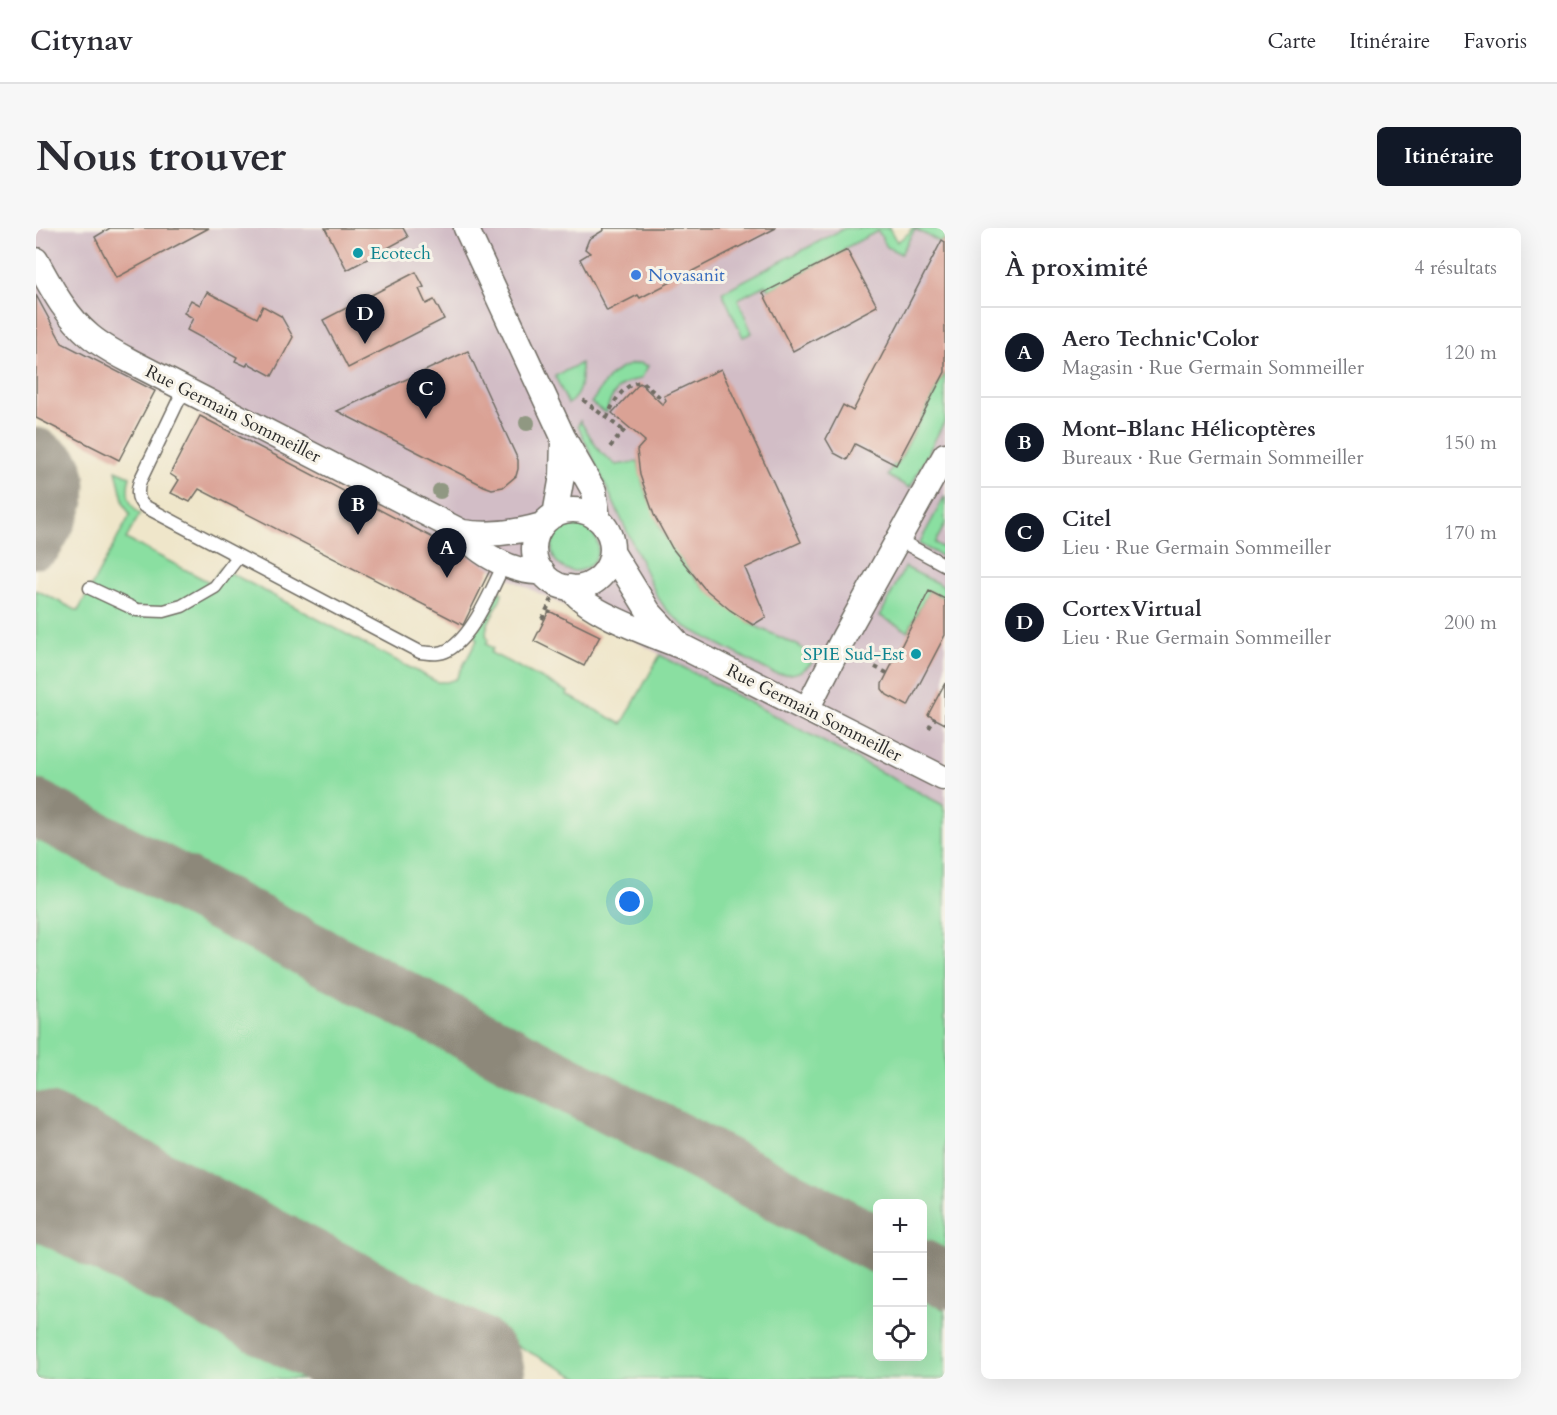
<!DOCTYPE html>
<html lang="fr">
<meta charset="utf-8">
<style>
:root{--surface:#fff;--page:#f7f7f7;--text:#2b2b33;--muted:#7c7c81;--line:#e1e1e2;--accent:#111827}
body{margin:0;font-family:Cardo,serif;background:var(--page);color:var(--text)}
.controls{position:absolute;right:18px;bottom:18px;display:grid;overflow:hidden;border-radius:9px;box-shadow:0 6px 24px #0002}
.controls button{width:54px;height:54px;display:grid;place-items:center;padding:0;border:0;border-bottom:2px solid var(--line);background:var(--surface);color:var(--text);font:30px sans-serif}
.you{position:absolute;left:594px;top:674px;width:21px;height:21px;margin:-15px;border:4px solid #fff;border-radius:50%;background:#1a73e8;box-shadow:0 0 0 9px #1a73e833}
.badge{display:grid;place-items:center;width:39px;height:39px;border-radius:50%;background:var(--accent);color:#fff;font-size:20px;font-weight:700}
.pin{position:absolute;translate:-50% -50px;filter:drop-shadow(0 2px 3px #0008)}
.pin::after{content:'';position:absolute;top:32px;width:21px;height:18px;background:inherit;clip-path:polygon(0 0,100% 0,50% 100%)}
.list{margin:0;padding:0;list-style:none}
h2{display:flex;justify-content:space-between;align-items:center;height:78px;margin:0;padding:0 24px;font-size:26px}
h2 small{font-size:20px;font-weight:400;color:var(--muted)}
.list li{display:grid;grid-template-columns:39px 1fr auto;gap:18px;align-items:center;box-sizing:border-box;height:90px;padding:0 24px;border-top:2px solid var(--line)}
.list b{display:block;font-size:22px;white-space:nowrap}
.list p{margin:0;font-size:20px;white-space:nowrap;color:var(--muted)}
.list em{font-size:20px;font-style:normal;color:var(--muted)}
.icon{flex:none;width:33px;height:33px;fill:none;stroke:currentColor;stroke-width:2;stroke-linecap:round;stroke-linejoin:round}
.map{position:relative;flex:none;width:909px;height:1151px;overflow:hidden;border-radius:9px}
header{display:flex;align-items:center;gap:36px;box-sizing:border-box;height:84px;padding:0 30px;background:var(--surface);border-bottom:2px solid var(--line)}
header strong{font-size:28px}
nav{display:flex;gap:33px;margin-inline-start:auto;font-size:21px}
.intro{display:flex;align-items:center;justify-content:space-between;box-sizing:border-box;height:144px;padding:0 36px}
h1{margin:0;font-size:42px}
.button{padding:15px 27px;border-radius:9px;background:var(--accent);color:#fff;font-size:21px;font-weight:700}
main{display:flex;gap:36px;padding:0 36px}
aside{flex:1;background:var(--surface);border-radius:9px;box-shadow:0 6px 24px #0002}
.map>svg:first-child{display:block}
.industrial{fill:#d2bdc6}
.green{fill:#8adfa1;stroke:#5a8566;stroke-width:1.5}
.lines{fill:none;stroke-linecap:round;stroke-linejoin:round}
.taxiway{stroke:#8d887a;stroke-width:57}
.runway{stroke:#8d887a;stroke-width:141}
.building{fill:#daa295}
.service-casing{stroke:#706c63;stroke-width:15}
.minor-casing{stroke:#706c63;stroke-width:27}
.path{stroke:#706c63;stroke-width:4;stroke-dasharray:4.5 4.5;stroke-linecap:butt}
.service{stroke:#fff;stroke-width:12}
.minor{stroke:#fff;stroke-width:24}
.tree{fill:#909882}
.culture-dot{fill:#0f9aa8;stroke:#f7f3e8;stroke-width:2}
.shop-dot{fill:#3f7fe0;stroke:#f7f3e8;stroke-width:2}
.labels{text-anchor:middle;dominant-baseline:central;stroke-width:6;stroke-linejoin:round;paint-order:stroke}
.culture-label{font-size:18px;fill:#0d838f;stroke:#f7f3e8;text-anchor:start}
.shop-label{font-size:18px;fill:#366cbe;stroke:#f7f3e8;text-anchor:start}
.street-label{font-size:18px;fill:#2b2b2b;stroke:#f7f3e8}
</style>
<header>
<strong>Citynav</strong>
<nav><a>Carte</a><a>Itinéraire</a><a>Favoris</a></nav>
</header>
<div class="intro"><h1>Nous trouver</h1><a class="button">Itinéraire</a></div>
<main>
<div class="map">
<svg width="909" height="1151" viewBox="0 0 909 1151">
<rect width="100%" height="100%" fill="#f7f3e8"/>
<filter id="ink" filterUnits="userSpaceOnUse"><feTurbulence type="fractalNoise" baseFrequency=".0167" numOctaves="2"/><feDisplacementMap in="SourceGraphic" scale="12" xChannelSelector="R" yChannelSelector="G"/><feConvolveMatrix kernelMatrix="1 2 1 2 8 2 1 2 1" color-interpolation-filters="sRGB"/></filter>
<filter id="wash" filterUnits="userSpaceOnUse"><feTurbulence type="fractalNoise" baseFrequency=".008" numOctaves="4" result="noise"/><feDisplacementMap in="SourceGraphic" scale="24" xChannelSelector="R" yChannelSelector="G"/><feGaussianBlur stdDeviation="1.35" result="paint"/><feColorMatrix in="noise" values="0 0 0 0 0 0 0 0 0 0 0 0 0 0 0 0 0 1.4 0 .05"/><feComposite in="paint" operator="in"/></filter>
<g filter="url(#wash)">
<rect width="100%" height="100%" fill="#efe6ca"/>
<path class="industrial" d="M 0,0 L 853,0 L 860,14 L 873,5 L 876,0 L 909,0 L 909,578 L 586,406 L 470,349 L 119,163 L 22,116 L 0,75 Z"/>
<path class="green" d="M 809,0 L 853,0 L 861,14 L 873,5 L 876,0 L 909,0 L 909,14 L 906,12 L 904,14 L 879,1 L 865,26 L 851,19 L 842,3 L 809,20 L 807,24 L 733,62 L 729,57 L 702,71 L 716,105 L 707,109 L 686,64 Z
M 545,135 C 545,152 547,165 532,176 L 519,148 Z
M 604,135 L 612,138 L 605,151 C 584,153 575,166 570,185 L 555,175 C 570,153 576,138 604,135 Z
M 909,144 L 909,192 L 874,260 L 852,248 L 858,236 L 861,237 Z
M 544,193 L 564,224 L 580,237 L 602,234 L 607,257 L 626,304 L 655,345 L 668,360 L 717,397 L 763,418 L 779,430 C 770,445 754,449 737,445 L 648,398 L 629,380 L 621,368 L 542,198 Z
M 80,242 L 94,248 C 90,263 91,276 104,286 L 90,311 L 175,355 L 185,340 L 401,454 L 411,454 L 420,451 L 441,412 L 438,407 L 461,362 L 466,365 C 464,380 444,398 452,412 L 450,416 L 457,420 L 455,425 L 532,464 L 531,467 L 586,496 L 624,427 L 907,577 L 909,588 L 909,1024 L 887,1012 L 886,976 L 842,976 L 841,989 L 670,902 L 552,839 L 0,555 L 0,362 L 42,383 L 94,287 L 88,276 Z
M 909,268 L 909,296 L 899,315 L 909,321 L 909,330 L 883,316 Z
M516 320a23 23 0 1 1 46 0a23 23 0 1 1-46 0Z
M 869,339 L 909,359 L 909,371 L 893,363 L 872,403 L 844,388 Z
M 0,608 L 841,1047 L 842,1128 L 886,1128 L 887,1070 L 909,1082 L 909,1151 L 545,1151 L 0,867 Z
M 0,1006 L 278,1151 L 0,1151 Z"/>
<g class="lines">
<path class="taxiway" d="M 0,228 L 17,240 C 31,265 12,289 0,312
M 0,580 L 842,1017
M 886,1040 L 909,1052"/>
<path class="runway" d="M 0,934 L 419,1151"/>
</g>
<g id="blocks">
<path class="building" d="M 74,0 L 173,0 L 80,50 L 59,9 Z
M 289,0 L 367,0 L 372,9 L 311,42 Z
M 567,0 L 740,0 L 604,70 L 602,67 L 571,83 L 544,31 L 554,25 L 549,21 L 553,11 L 568,2 Z
M 906,12 L 909,14 L 909,144 L 860,237 L 819,216 L 811,232 L 798,225 L 790,211 L 807,177 L 817,183 Z
M 811,22 L 841,78 L 757,123 L 727,65 Z
M 380,44 L 388,59 L 383,61 L 390,76 L 398,72 L 408,91 L 312,140 L 287,92 Z
M 171,64 L 221,90 L 227,78 L 245,88 L 257,109 L 236,148 L 212,135 L 210,138 L 199,133 L 201,129 L 151,102 L 157,90 L 148,85 L 155,72 L 164,77 Z
M 0,67 L 26,115 L 119,163 L 83,232 L 0,190 Z
M 432,123 L 482,232 L 482,241 L 480,248 L 467,259 L 456,261 L 448,258 L 301,183 Z
M 685,141 L 765,314 L 709,340 L 730,389 L 717,397 L 694,382 L 668,360 L 636,320 L 618,287 L 604,247 L 601,222 L 609,213 L 576,185 L 604,155 L 627,177 L 630,172 L 628,168 Z
M 164,188 L 455,340 L 427,397 L 163,261 L 154,274 L 135,265 L 143,252 L 134,246 Z
M 893,363 L 909,371 L 909,407 L 872,478 L 851,467 L 846,461 L 846,456 Z
M 513,383 L 564,408 L 548,438 L 498,413 Z
M 909,455 L 909,496 L 892,487 Z"/>
</g>
</g>
<g filter="url(#ink)">
<use href="#blocks" fill-opacity="0" stroke="#706c63" stroke-width="1.5"/>
<g class="lines">
<g class="service-casing">
<path id="service" d="M 148,161 L 104,253 C 101,262 100,271 108,278 L 384,424 C 394,425 403,427 412,422 C 437,408 456,361 468,336
M 861,311 L 909,337
M 54,360 L 101,382 L 128,383 L 146,378 L 179,359 L 202,329"/>
</g>
<g class="minor-casing">
<path id="minor" d="M 430,0 L 527,209 L 558,263 L 562,290
M 0,32 C 15,59 29,87 54,108 C 67,119 83,127 98,135 L 426,304 C 454,308 479,305 506,297
M498 321a39 39 0 1 1 78 0a39 39 0 1 1-78 0Z
M 519,287 L 526,248 L 527,212
M 426,304 C 441,326 479,346 507,344
M 576,324 L 613,384 L 640,413
M 534,359 C 548,384 622,409 649,420 L 907,550
M 771,481 L 809,407 L 909,227"/>
</g>
<path class="path" d="M 547,172 L 588,203
M 571,190 C 577,175 587,155 606,154 L 626,171
M 574,219 L 591,199
M 506,391 L 516,371
M 839,439 L 851,445
M 893,500 L 899,490"/>
<use href="#service" class="service"/>
<use href="#minor" class="minor"/>
</g>
<g class="tree">
<circle cx="491" cy="195" r="8"/>
<circle cx="404" cy="263" r="8"/>
</g>
</g>
<g class="culture-dot">
<circle cx="322" cy="25" r="6"/>
<circle cx="880" cy="426" r="6"/>
</g>
<circle class="shop-dot" cx="600" cy="47" r="6"/>
<g class="labels">
<g class="culture-label">
<text x="334" y="25">Ecotech</text>
<text x="868" y="426" text-anchor="end">SPIE Sud-Est</text>
</g>
<g class="shop-label">
<text x="612" y="47">Novasanit</text>
</g>
<g class="street-label">
<text transform="translate(197 186) rotate(27)">Rue Germain Sommeiller</text>
<text transform="translate(778 485) rotate(27)">Rue Germain Sommeiller</text>
</g>
</g>
</svg>
<div class="controls">
<button>+</button>
<button>−</button>
<button><svg class="icon" aria-label="locate" viewBox="0 0 24 24"><circle cx="12" cy="12" r="6"/><path d="M12 2v4M12 18v4M2 12h4M18 12h4"/></svg></button>
</div>
<div class="you"></div>
<div class="pin badge" style="left:411px;top:350px">A</div>
<div class="pin badge" style="left:322px;top:307px">B</div>
<div class="pin badge" style="left:390px;top:191px">C</div>
<div class="pin badge" style="left:329px;top:116px">D</div>
</div>
<aside>
<h2>À proximité<small>4 résultats</small></h2>
<ul class="list">
<li><span class="badge">A</span><div><b>Aero Technic'Color</b><p>Magasin · Rue Germain Sommeiller</p></div><em>120 m</em></li>
<li><span class="badge">B</span><div><b>Mont-Blanc Hélicoptères</b><p>Bureaux · Rue Germain Sommeiller</p></div><em>150 m</em></li>
<li><span class="badge">C</span><div><b>Citel</b><p>Lieu · Rue Germain Sommeiller</p></div><em>170 m</em></li>
<li><span class="badge">D</span><div><b>CortexVirtual</b><p>Lieu · Rue Germain Sommeiller</p></div><em>200 m</em></li>
</ul>
</aside>
</main>
